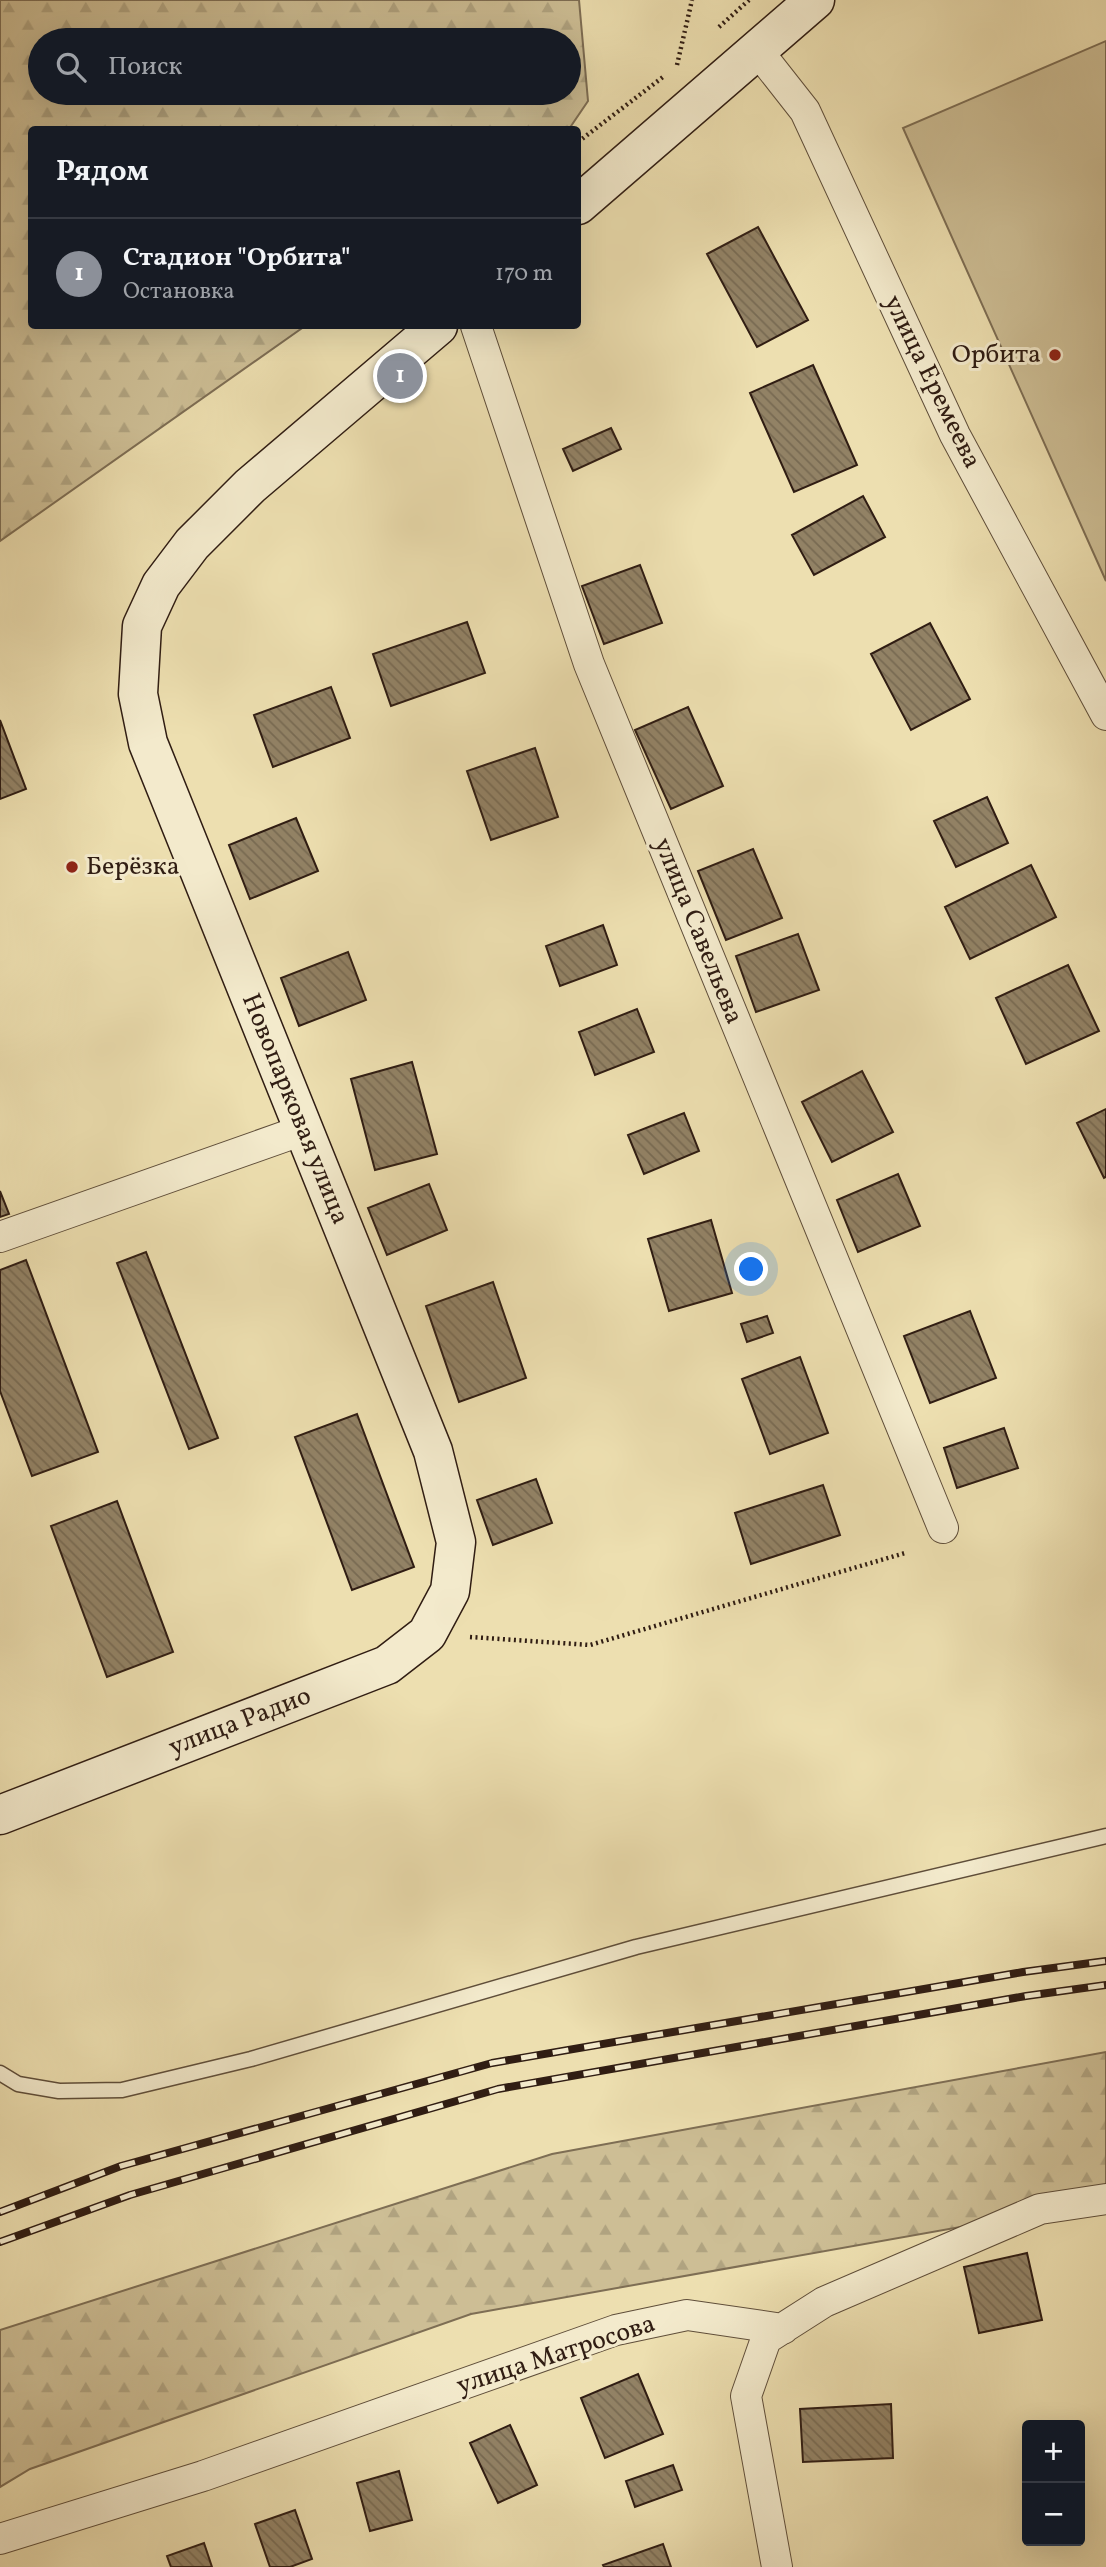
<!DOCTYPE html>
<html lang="ru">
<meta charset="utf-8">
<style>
:root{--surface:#171b24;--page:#242831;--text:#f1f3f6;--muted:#9ea1a6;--line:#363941;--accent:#8c9099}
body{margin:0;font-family:Vollkorn,serif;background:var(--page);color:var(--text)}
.controls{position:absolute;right:21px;bottom:21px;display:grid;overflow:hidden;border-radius:7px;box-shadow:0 7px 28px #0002}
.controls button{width:63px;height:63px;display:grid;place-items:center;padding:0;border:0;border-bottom:2px solid var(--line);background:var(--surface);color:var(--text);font:35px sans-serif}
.you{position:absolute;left:752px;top:1270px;width:24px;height:24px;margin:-18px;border:5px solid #fff;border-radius:50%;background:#1a73e8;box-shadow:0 0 0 10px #1a73e833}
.badge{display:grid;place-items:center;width:46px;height:46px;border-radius:50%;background:var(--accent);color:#fff;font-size:23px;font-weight:700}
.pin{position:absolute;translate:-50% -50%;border:4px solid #fff;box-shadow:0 2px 7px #0006}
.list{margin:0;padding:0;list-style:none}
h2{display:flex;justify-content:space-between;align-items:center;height:91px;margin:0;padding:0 28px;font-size:30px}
h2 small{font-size:23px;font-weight:400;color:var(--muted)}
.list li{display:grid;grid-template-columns:46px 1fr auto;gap:21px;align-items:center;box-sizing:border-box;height:112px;padding:0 28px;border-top:2px solid var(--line)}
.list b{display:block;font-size:26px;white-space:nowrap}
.list p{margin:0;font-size:23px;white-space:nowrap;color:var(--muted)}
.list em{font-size:23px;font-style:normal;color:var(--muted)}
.icon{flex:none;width:38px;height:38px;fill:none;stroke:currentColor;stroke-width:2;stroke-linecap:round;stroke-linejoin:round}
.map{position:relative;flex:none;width:1106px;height:2567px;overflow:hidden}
.search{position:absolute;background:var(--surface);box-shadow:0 7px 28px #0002;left:28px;top:28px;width:553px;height:77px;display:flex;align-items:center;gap:18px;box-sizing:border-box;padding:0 24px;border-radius:38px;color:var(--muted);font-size:26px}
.panel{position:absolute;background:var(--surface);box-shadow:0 7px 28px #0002;left:28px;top:126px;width:553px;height:203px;border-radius:7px}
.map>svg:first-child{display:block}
.forest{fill:url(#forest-firs);stroke:#7e6e54;stroke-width:2;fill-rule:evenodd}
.pitch{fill:#cdbe95;stroke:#7e6e54;stroke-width:2}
.building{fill:url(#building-back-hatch);stroke:#301d13;stroke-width:2}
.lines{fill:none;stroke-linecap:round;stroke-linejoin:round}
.lane-casing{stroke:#5f4e3a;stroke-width:17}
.street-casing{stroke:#5f4e3a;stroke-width:32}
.secondary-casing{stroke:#301d13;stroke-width:41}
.path{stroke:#301d13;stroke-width:4.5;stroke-dasharray:2 3.5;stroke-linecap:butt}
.lane{stroke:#f3eacc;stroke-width:14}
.street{stroke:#f3eacc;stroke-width:30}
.secondary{stroke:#f3eacc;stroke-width:38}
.rail-casing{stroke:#301d13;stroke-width:8}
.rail{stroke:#f3eacc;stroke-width:5;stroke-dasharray:16;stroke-linecap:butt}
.poi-dot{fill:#8f2418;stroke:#f3eacc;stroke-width:2.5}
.labels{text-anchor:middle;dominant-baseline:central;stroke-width:6;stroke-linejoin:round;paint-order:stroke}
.poi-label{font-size:26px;fill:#301d13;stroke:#f3eacc;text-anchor:end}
.street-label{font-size:26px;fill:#301d13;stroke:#f3eacc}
</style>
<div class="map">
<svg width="1106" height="2567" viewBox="0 0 1106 2567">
<defs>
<pattern id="forest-firs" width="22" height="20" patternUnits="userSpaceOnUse" patternTransform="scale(1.75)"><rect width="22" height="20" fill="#cdbe95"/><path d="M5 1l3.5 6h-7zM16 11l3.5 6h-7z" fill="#b0a380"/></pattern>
<pattern id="building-back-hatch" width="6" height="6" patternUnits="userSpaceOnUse" patternTransform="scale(1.75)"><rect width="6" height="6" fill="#928265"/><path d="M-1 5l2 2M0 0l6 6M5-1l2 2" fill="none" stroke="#786a52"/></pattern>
</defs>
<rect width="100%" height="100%" fill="#eddfb0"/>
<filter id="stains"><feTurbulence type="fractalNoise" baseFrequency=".00286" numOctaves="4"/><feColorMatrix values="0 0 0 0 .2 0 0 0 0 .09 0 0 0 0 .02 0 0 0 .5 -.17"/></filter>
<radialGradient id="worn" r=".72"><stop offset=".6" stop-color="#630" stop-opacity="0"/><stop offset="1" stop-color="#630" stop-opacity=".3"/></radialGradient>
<path class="forest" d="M 0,0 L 579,0 L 588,101 L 569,129 L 32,130 L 32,326 L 305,326 L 0,541 ZM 40,40 L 569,40 L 569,93 L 40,93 Z
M 1106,2052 L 1106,2201 L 471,2314 L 30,2469 L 0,2487 L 0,2330 L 552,2154 Z"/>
<path class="pitch" d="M 1106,41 L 1106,581 L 903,128 Z"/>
<path class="building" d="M 758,227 L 808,320 L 757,347 L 707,254 Z
M 813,365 L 857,465 L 794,492 L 750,393 Z
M 611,428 L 621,449 L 573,471 L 563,449 Z
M 863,496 L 885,537 L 814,575 L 792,535 Z
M 640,565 L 662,623 L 604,644 L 582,586 Z
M 467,622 L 485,673 L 391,706 L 373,654 Z
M 930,623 L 970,699 L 911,730 L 871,654 Z
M 331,687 L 350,738 L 273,767 L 254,715 Z
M 688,707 L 723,786 L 671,809 L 635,730 Z
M 0,720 L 26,789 L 0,799 Z
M 535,748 L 558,817 L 491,840 L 467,771 Z
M 987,797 L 1008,843 L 956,867 L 934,821 Z
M 296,818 L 318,871 L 250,899 L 229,845 Z
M 753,849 L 782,918 L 726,940 L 698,871 Z
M 1031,865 L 1056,917 L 970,959 L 945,907 Z
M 603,925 L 617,965 L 560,986 L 546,946 Z
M 798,934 L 819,990 L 756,1012 L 736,956 Z
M 348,952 L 366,1000 L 299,1026 L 281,978 Z
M 1068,965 L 1099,1031 L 1026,1064 L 996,998 Z
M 637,1009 L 654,1052 L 595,1075 L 579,1032 Z
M 412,1062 L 437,1154 L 375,1170 L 351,1079 Z
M 862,1071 L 893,1132 L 832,1162 L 802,1102 Z
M 1106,1109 L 1106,1177 L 1104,1178 L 1077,1123 Z
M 684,1113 L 699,1151 L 644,1174 L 628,1135 Z
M 898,1174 L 920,1226 L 858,1252 L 837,1200 Z
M 429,1184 L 447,1230 L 387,1255 L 368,1208 Z
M 0,1191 L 9,1214 L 0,1217 Z
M 711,1220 L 732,1293 L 669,1311 L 648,1239 Z
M 146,1252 L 218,1438 L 189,1449 L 117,1263 Z
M 26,1260 L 98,1452 L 32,1476 L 0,1391 L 0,1270 Z
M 493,1282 L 526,1378 L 459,1402 L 426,1306 Z
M 970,1311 L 996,1378 L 930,1403 L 904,1336 Z
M 767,1316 L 773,1333 L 747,1342 L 741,1324 Z
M 800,1357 L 828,1433 L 770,1454 L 742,1379 Z
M 357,1414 L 414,1567 L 352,1590 L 295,1437 Z
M 1004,1428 L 1018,1468 L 957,1488 L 944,1448 Z
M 536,1479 L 552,1523 L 493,1545 L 477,1500 Z
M 823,1485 L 840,1535 L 751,1564 L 735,1513 Z
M 117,1501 L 173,1652 L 107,1677 L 51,1526 Z
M 1027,2253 L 1042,2320 L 979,2333 L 964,2267 Z
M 638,2374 L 663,2434 L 605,2458 L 581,2398 Z
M 891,2404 L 893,2458 L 803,2462 L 800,2409 Z
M 510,2425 L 537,2485 L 498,2503 L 470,2443 Z
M 673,2465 L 682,2490 L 635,2507 L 626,2481 Z
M 399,2471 L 412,2520 L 370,2531 L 357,2483 Z
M 295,2510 L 312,2559 L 290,2567 L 270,2567 L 255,2524 Z
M 204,2543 L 212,2567 L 171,2567 L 167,2556 Z
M 663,2544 L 671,2567 L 604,2567 L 603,2565 Z"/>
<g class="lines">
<g class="lane-casing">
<path id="lane" d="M 0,2073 L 18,2084 L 59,2091 L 122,2090 L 251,2059 L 636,1947 L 1106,1836"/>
</g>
<g class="street-casing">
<path id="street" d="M 757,50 L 805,111 L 955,435 L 1106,715
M 476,326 L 589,664 L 943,1528
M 0,1237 L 303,1130
M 0,2539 L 203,2476 L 616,2330 L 687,2315 L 783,2329
M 777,2567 L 746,2396 L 766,2339 L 824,2302 L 1040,2209 L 1106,2199"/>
</g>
<g class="secondary-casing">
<path id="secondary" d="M 578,205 L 815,0
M 0,1815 L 387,1665 L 427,1634 L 450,1591 L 456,1542 L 433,1451 L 148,743 L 138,694 L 142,626 L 161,585 L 192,544 L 250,486 L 438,326"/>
</g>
<path class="path" d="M 719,27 L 749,0
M 677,65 L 692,0
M 578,142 L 663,77
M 470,1637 L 590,1645 L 905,1553"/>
<use href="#lane" class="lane"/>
<use href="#street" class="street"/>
<use href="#secondary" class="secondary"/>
<g class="rail-casing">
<path id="rail" d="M 0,2212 L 121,2166 L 492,2063 L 1023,1972 L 1106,1961
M 0,2242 L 130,2195 L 498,2089 L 1026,1996 L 1106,1985"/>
</g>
<use href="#rail" class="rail"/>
</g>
<g class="poi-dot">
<circle cx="1055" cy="355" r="7"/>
<circle cx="72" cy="867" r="7"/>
</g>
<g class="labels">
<g class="poi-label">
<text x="1041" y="355">Орбита</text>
<text x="86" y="867" text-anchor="start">Берёзка</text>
</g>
<g class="street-label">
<text transform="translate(932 382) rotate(64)">улица Еремеева</text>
<text transform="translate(698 931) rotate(68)">улица Савельева</text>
<text transform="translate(295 1109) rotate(68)">Новопарковая улица</text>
<text transform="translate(240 1722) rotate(-21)">улица Радио</text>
<text transform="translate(556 2355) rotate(-18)">улица Матросова</text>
</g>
</g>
<rect width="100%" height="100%" filter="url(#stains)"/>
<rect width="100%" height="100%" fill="url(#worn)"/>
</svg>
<div class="controls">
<button>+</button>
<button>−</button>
</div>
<div class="you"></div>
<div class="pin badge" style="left:400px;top:376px">1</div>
<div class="search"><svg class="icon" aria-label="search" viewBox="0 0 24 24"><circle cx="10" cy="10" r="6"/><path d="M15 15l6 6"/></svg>Поиск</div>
<section class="panel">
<h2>Рядом<small></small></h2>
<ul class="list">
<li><span class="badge">1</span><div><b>Стадион &quot;Орбита&quot;</b><p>Остановка</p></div><em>170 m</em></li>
</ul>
</section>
</div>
